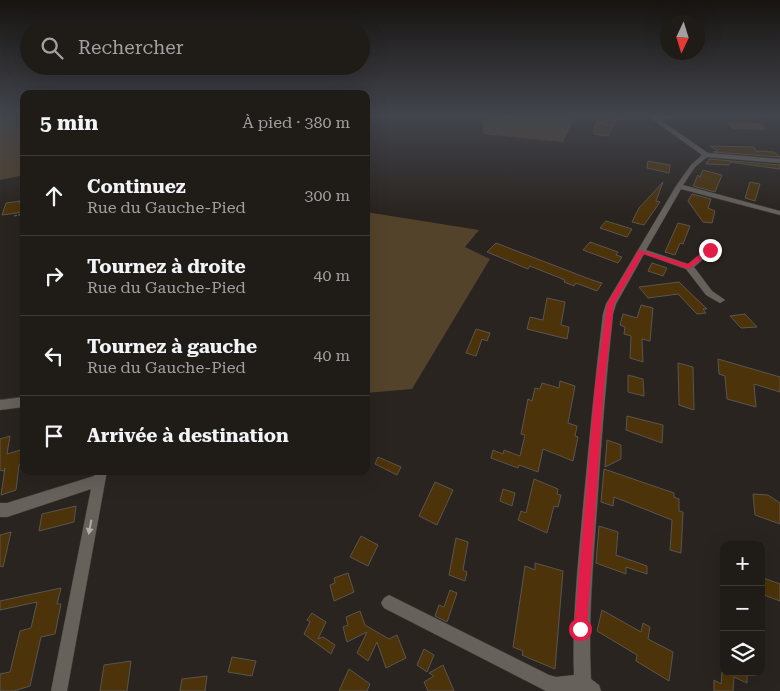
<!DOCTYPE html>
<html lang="fr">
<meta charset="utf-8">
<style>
:root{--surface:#1f1b17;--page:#272420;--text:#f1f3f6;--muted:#a1a1a1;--line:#3c3936}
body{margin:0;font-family:"Roboto Serif",serif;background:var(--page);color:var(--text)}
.controls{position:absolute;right:15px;bottom:15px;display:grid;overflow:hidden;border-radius:10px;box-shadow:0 5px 20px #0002}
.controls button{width:45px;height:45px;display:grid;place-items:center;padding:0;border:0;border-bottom:1px solid var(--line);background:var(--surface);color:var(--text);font:25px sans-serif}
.compass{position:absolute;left:660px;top:15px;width:45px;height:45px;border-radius:50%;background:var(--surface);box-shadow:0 5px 20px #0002;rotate:184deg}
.stop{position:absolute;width:15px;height:15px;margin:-11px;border:4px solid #e11d48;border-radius:50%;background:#fff}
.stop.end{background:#e11d48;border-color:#fff;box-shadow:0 1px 5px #0008}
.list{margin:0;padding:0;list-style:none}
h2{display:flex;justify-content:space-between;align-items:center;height:65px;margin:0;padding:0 20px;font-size:21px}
h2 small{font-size:16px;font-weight:400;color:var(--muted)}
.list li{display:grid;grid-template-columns:32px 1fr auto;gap:15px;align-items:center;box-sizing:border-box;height:80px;padding:0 20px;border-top:1px solid var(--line)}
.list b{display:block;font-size:19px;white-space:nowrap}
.list p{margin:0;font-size:16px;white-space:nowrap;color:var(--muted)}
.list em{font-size:16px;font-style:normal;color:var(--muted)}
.icon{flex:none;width:28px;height:28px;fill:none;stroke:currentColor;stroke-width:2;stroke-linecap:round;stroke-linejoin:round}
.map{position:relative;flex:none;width:780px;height:691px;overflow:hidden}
.search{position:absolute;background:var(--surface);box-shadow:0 5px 20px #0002;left:20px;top:20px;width:350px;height:55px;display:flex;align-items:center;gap:12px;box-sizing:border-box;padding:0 18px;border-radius:28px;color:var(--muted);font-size:19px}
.panel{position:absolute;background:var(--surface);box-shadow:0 5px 20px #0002;left:20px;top:90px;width:350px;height:385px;border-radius:10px}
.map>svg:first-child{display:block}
.green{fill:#53432b}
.building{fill:#4c3309;stroke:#5a554f}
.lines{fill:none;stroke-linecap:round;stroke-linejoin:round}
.minor-casing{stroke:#423f3a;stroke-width:1}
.path{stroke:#6a6561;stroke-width:1;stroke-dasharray:3 1;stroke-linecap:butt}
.minor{fill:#66615b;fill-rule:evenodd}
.oneway{fill:#b2afaa}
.route{fill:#e11d48}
</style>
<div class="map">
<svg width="780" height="691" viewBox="0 0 780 691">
<rect width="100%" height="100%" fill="#29241f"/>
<path class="green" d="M 0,116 L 24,116 L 24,175 L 0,180 Z
M 482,116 L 568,116 L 573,122 L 563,142 L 483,134 Z
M 726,122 L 760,123 L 768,130 L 733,129 Z
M 366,212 L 479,230 L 465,247 L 490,259 L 412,389 L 366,393 Z"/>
<path class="building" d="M 617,118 L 608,136 L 594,134 L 595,124 Z
M 710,146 L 754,147 L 756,151 L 774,152 L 780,157 L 713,152 L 718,151 Z
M 709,159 L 780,165 L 780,169 L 730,162 L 729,165 L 706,164 Z
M 648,161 L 670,165 L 669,173 L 647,168 Z
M 703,170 L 722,175 L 715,192 L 693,186 L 698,175 L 700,177 Z
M 663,182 L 656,201 L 660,202 L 644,225 L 632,222 L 639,208 Z
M 750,182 L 760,184 L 755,201 L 745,198 Z
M 692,194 L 711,199 L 708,208 L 715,211 L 712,223 L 703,222 L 688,201 Z
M 20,201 L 19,203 L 24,202 L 24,212 L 2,215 L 6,203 Z
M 606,221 L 632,229 L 627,237 L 600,228 Z
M 678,223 L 690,226 L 683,244 L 680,243 L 675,255 L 665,252 Z
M 590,242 L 618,252 L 616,255 L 622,257 L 618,263 L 583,250 Z
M 496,243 L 592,280 L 602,283 L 597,291 L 576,283 L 574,286 L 564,282 L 565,280 L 530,266 L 528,269 L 487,252 Z
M 652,263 L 667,268 L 663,276 L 648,271 Z
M 679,282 L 707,309 L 703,309 L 706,313 L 697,314 L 678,294 L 648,298 L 639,287 Z
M 547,298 L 565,302 L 561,325 L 569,327 L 567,339 L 527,329 L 530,317 L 543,320 Z
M 641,305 L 653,308 L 650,341 L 642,339 L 643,362 L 630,358 L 631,336 L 624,334 L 625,327 L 620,325 L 623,314 L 637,318 Z
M 745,314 L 757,327 L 741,328 L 730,316 Z
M 476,329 L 490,333 L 487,341 L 482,339 L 476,356 L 466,353 Z
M 718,359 L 780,377 L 780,392 L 754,384 L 756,407 L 727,399 L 725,376 L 719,374 Z
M 678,363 L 693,367 L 694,410 L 679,405 Z
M 628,375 L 643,379 L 644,396 L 628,392 Z
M 560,381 L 575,386 L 568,423 L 577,426 L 575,436 L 578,437 L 573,461 L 543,449 L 538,472 L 519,465 L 518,468 L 491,458 L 493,450 L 503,454 L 504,450 L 520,456 L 525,435 L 521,434 L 528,399 L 532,401 L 535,388 L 540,389 L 542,383 L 559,388 Z
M 627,416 L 663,425 L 662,443 L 626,430 Z
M 10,436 L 7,454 L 24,449 L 23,464 L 19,465 L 16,490 L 1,495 L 5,468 L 4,471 L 0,470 L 0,439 Z
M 607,440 L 621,445 L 621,459 L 605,467 Z
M 378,457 L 401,467 L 397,475 L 375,464 Z
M 604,469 L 674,493 L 674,497 L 679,499 L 679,511 L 683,512 L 681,553 L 670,550 L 672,520 L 614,497 L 613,506 L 601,502 Z
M 534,479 L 558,489 L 557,494 L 561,495 L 558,507 L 554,506 L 547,533 L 518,520 L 521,511 L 526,513 Z
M 435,482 L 453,490 L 437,525 L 419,516 Z
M 503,489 L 515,493 L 512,506 L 500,501 Z
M 753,494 L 768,495 L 780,503 L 780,524 L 755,515 Z
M 76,506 L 74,522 L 39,531 L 42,514 Z
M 599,526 L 618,532 L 616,555 L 647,566 L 647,574 L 626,567 L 626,574 L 596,563 Z
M 11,532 L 3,567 L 0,566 L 0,535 Z
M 361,536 L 378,545 L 368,566 L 350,557 Z
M 456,538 L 468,542 L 463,570 L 467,572 L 465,581 L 449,575 Z
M 535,563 L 563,571 L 555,669 L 531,659 L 522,655 L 523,651 L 513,647 L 525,566 L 535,570 Z
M 348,573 L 354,592 L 334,601 L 330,585 L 335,583 L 334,578 Z
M 761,577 L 780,584 L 780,601 L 761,594 Z
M 61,588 L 57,604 L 61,604 L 55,634 L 41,637 L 30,686 L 14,691 L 0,691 L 0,674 L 10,672 L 20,631 L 31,628 L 37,602 L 0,610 L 0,601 Z
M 450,590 L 457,593 L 447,622 L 435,616 L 439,605 L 444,607 Z
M 602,610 L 641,632 L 643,623 L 650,627 L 648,639 L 673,652 L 669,681 L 636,661 L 637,655 L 597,631 Z
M 360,611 L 365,625 L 389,639 L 397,635 L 406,658 L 386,668 L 377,642 L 368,661 L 357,653 L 367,632 L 347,642 L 343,627 L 348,625 L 346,617 Z
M 312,613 L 326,622 L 318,639 L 323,637 L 335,645 L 331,654 L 304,634 L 310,622 L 307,620 Z
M 424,649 L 434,655 L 427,672 L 417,665 Z
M 232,657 L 256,661 L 252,676 L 228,672 Z
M 131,661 L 127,691 L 100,691 L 104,665 Z
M 443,665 L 454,691 L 428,691 L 424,682 L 434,676 L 429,673 Z
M 349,669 L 370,684 L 367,691 L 339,691 Z
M 722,672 L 747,672 L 747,683 L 734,677 L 733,691 L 714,691 L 714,680 L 721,684 Z
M 207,676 L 205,691 L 180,691 L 182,679 Z"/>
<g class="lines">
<g class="minor-casing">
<path id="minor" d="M 648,116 L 681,116 L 660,120 L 708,153 L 780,159 L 780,163 L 707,157 L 695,167 L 683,185 L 780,211 L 780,215 L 681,189 L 646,250 L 688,264 L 706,249 L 704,242 L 705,240 L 711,240 L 714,250 L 694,267 L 712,291 L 725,300 L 720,303 L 706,295 L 686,269 L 644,254 L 616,304 L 613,314 C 606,378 601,443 597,508 C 593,565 588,622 591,679 L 599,685 L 601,691 L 546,691 L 384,608 L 381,603 L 384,598 L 389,595 L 549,675 L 556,677 L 574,675 C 572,619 578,564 583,508 C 589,443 595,378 603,314 L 606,304 L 676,186 L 691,165 L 702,155 Z
M 24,397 L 24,407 L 0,410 L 0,400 Z
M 95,471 L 107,471 L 67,691 L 51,691 L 91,489 L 7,517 L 0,517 L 0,503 L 7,503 L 94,476 Z"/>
</g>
<path class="path" d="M 597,116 L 598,123 L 616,126
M 614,116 L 619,119 L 645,118
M 14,216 L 24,214"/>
<use href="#minor" class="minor"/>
</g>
<defs><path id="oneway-solid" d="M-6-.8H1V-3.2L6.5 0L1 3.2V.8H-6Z" transform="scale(1.25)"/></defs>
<use class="oneway" href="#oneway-solid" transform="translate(90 527) rotate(101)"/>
<linearGradient id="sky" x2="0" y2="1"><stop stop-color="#171411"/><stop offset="0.54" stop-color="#43454d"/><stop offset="1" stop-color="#43454d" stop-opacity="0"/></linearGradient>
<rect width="780" height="213" fill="url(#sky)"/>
<path class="route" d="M 708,248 L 713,250 L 689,269 L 643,254 L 614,304 L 604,387 L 587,629 L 585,633 L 580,635 L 576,633 L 574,629 L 595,387 L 607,304 L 639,250 L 688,264 Z"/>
</svg>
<div class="controls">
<button>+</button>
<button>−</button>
<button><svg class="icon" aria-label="layers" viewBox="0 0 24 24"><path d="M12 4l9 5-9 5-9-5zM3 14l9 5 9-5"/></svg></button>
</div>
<svg class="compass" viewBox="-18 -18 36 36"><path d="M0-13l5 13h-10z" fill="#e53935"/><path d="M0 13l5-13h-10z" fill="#a1a1a1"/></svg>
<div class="stop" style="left:580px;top:629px"></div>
<div class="stop end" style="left:710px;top:250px"></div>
<div class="search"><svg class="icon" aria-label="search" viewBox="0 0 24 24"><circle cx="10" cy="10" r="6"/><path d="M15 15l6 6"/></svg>Rechercher</div>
<section class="panel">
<h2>5 min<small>À pied · 380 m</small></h2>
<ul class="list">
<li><svg class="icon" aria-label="ahead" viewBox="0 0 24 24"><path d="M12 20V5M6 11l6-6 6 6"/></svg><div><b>Continuez</b><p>Rue du Gauche-Pied</p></div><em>300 m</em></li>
<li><svg class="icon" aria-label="right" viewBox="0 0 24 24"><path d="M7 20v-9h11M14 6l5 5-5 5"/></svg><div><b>Tournez à droite</b><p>Rue du Gauche-Pied</p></div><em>40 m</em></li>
<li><svg class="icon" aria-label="left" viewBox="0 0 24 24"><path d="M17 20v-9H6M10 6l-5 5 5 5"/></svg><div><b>Tournez à gauche</b><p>Rue du Gauche-Pied</p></div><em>40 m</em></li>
<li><svg class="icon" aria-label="arrive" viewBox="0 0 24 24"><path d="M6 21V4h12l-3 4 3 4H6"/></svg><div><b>Arrivée à destination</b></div></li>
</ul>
</section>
</div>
